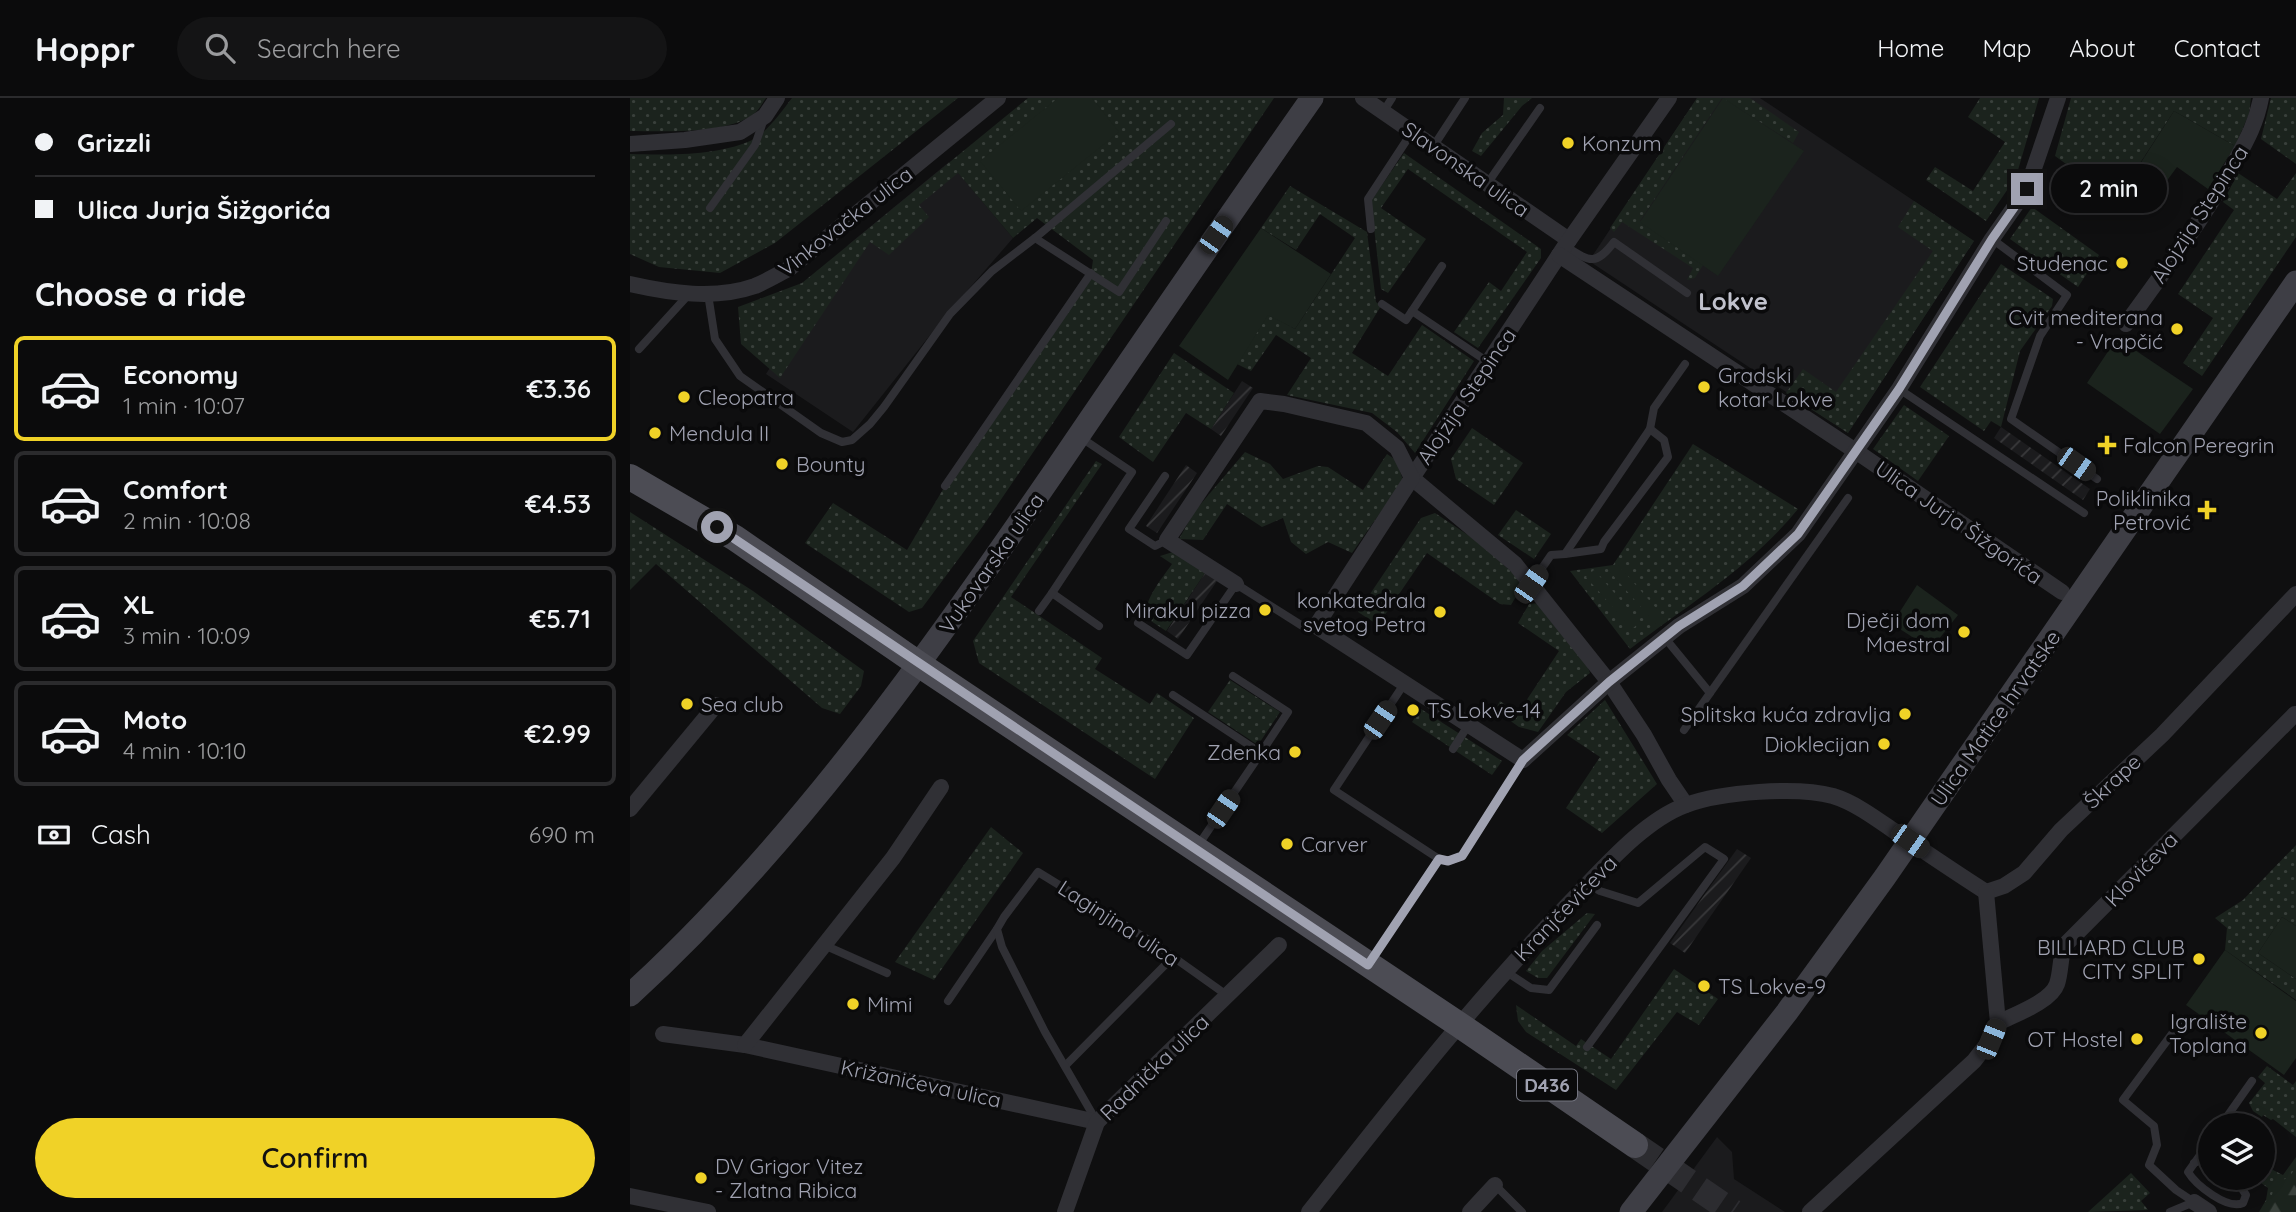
<!DOCTYPE html>
<html lang="en">
<head>
<meta charset="utf-8">
<style>
	body { margin:0; font-family:Quicksand,sans-serif; background:#141415; color:#f1f3f6; height:100vh; display:flex; flex-direction:column; font-size:26px; white-space:nowrap }
	* { box-sizing:border-box; margin:0 }
	p { font-size:23px; color:#9a9b9d }
	.icon { flex:none; width:38px; height:38px; fill:none; stroke:currentColor; stroke-width:2; stroke-linecap:round; stroke-linejoin:round }
	.map { position:relative; flex:1; overflow:hidden }
	.drawer { display:flex; flex-direction:column; background:#0b0b0c; width:630px }
	.drawer>* { flex:none }
	.guide { display:grid; align-content:center; height:154px; padding:0 35px; background:#0b0b0c }
	.tools { position:absolute; left:1568px; top:1015px; display:grid; gap:14px }
	.tools a { display:grid; place-items:center; width:77px; height:77px; border-radius:50%; background:#0b0b0c; box-shadow:0 4px 18px #0003,0 0 0 2px #2b2b2d; font-size:35px }
	.end { position:absolute; width:32px; height:32px; margin:-16px; border:9px solid #a0a2b1; background:#111; box-shadow:0 0 0 4px #111 }
	.from { border-radius:50% }
	.bubble { position:absolute; height:49px; border-radius:24px; background:#0b0b0c; box-shadow:0 4px 18px #0003,0 0 0 2px #2b2b2d; font-size:23px; font-weight:600; line-height:49px; text-align:center }
	.car { position:absolute; width:21px; height:42px; margin:-21px -10px; border-radius:9px; box-shadow:0 0 5px 2px #0007; background:linear-gradient(#222 24%,#8ab4d8 0 40%,#222 0 76%,#8ab4d8 0 86%,#222 0) }
	.guide b { display:flex; align-items:center; gap:24px; height:66px; font-size:26px }
	.guide b+b { border-top:2px solid #2b2b2d }
	.guide i { width:18px; height:18px; background:#f1f3f6 }
	ul { padding:0; list-style:none }
	li { display:flex; align-items:center; gap:21px; height:105px; margin:0 14px 10px; padding:0 21px; border:4px solid #2b2b2d; border-radius:10px }
	li div { flex:1 }
	li b { display:block; font-size:26px }
	li em { font-style:normal; font-weight:600 }
	li.current { border-color:#f0d227 }
	li>.icon { width:63px; height:63px; stroke-width:1.5 }
	h2 { padding:0 35px; font-size:32px; line-height:84px }
	.pay { display:flex; align-items:center; gap:18px; height:77px; padding:0 35px; font-size:26px }
	.pay p { margin-inline-start:auto }
	.primary-button { display:flex; gap:14px; margin-top:auto; padding:14px 35px }
	.primary-button a { flex:1; height:80px; border-radius:42px; background:#f0d227; color:#111; font-size:28px; font-weight:600; line-height:80px; text-align:center }
	header { display:flex; align-items:center; gap:42px; box-sizing:border-box; height:98px; padding:0 35px; background:#0b0b0c; border-bottom:2px solid #2b2b2d }
	header strong { font-size:33px }
	nav { display:flex; gap:38px; margin-inline-start:auto; font-size:24px }
	.search { width:490px; height:63px; background:#141415; display:flex; align-items:center; gap:18px; box-sizing:border-box; padding:0 24px; border-radius:38px; color:#9a9b9d; font-size:26px }
	main { display:flex; flex:1; min-height:0 }
	.map>svg:first-child { display:block }
	.built { fill:#1b1b1d }
	.industrial { fill:url(#industrial-furrows) }
	.grass { fill:url(#grass-dots) }
	.forest { fill:url(#forest-firs) }
	.garden { fill:#1b231d }
	.lines { fill:none; stroke-linecap:round; stroke-linejoin:round }
	.primary-tunnel { stroke:#2c2c30; stroke-width:26; stroke-dasharray:26 13; stroke-linecap:butt }
	.lane { stroke:#303035; stroke-width:8 }
	.street { stroke:#303035; stroke-width:16 }
	.secondary { stroke:#3e3e45; stroke-width:23 }
	.primary { stroke:#4c4c54; stroke-width:26 }
	.route { stroke:#a0a2b1; stroke-width:9 }
	.poi-dot { fill:#f0d227; stroke:#0a0a0b; stroke-width:2.5 }
	.labels { text-anchor:middle; dominant-baseline:central; stroke-width:7; stroke-linejoin:round; paint-order:stroke }
	.shield { fill:#0a0a0b; stroke:#73747f; stroke-width:2 }
	.shield-label { font-size:19px; font-weight:bold; fill:#a0a2b1 }
	.poi-label { font-size:21px; fill:#a0a2b1; stroke:#0a0a0b; text-anchor:start }
	.street-label { font-size:21px; fill:#a0a2b1; stroke:#0a0a0b }
	.quarter-label { font-size:24px; font-weight:bold; fill:#c1c2cd; stroke:#0a0a0b }
</style>
</head>
<body>
<header>
<strong>Hoppr</strong>
<div class="search"><svg class="icon" aria-label="search" viewBox="0 0 24 24"><circle cx="10" cy="10" r="6"/><path d="M15 15l6 6"/></svg>Search here</div>
<nav><a>Home</a><a>Map</a><a>About</a><a>Contact</a></nav>
</header>
<main>
<section class="drawer">
<div class="guide">
<b><i class="from"></i>Grizzli</b>
<b><i></i>Ulica Jurja Šižgorića</b>
</div>
<h2>Choose a ride</h2>
<ul>
<li class="current"><svg class="icon" aria-label="car" viewBox="0 0 24 24"><path d="M5 17H2v-5l4-1 3-4h7l3 4 3 1v5h-3M9 17h6M6 11h13"/><circle cx="7" cy="17" r="2"/><circle cx="17" cy="17" r="2"/></svg><div><b>Economy</b><p>1 min · 10:07</p></div><em>€3.36</em></li>
<li><svg class="icon" aria-label="car" viewBox="0 0 24 24"><path d="M5 17H2v-5l4-1 3-4h7l3 4 3 1v5h-3M9 17h6M6 11h13"/><circle cx="7" cy="17" r="2"/><circle cx="17" cy="17" r="2"/></svg><div><b>Comfort</b><p>2 min · 10:08</p></div><em>€4.53</em></li>
<li><svg class="icon" aria-label="car" viewBox="0 0 24 24"><path d="M5 17H2v-5l4-1 3-4h7l3 4 3 1v5h-3M9 17h6M6 11h13"/><circle cx="7" cy="17" r="2"/><circle cx="17" cy="17" r="2"/></svg><div><b>XL</b><p>3 min · 10:09</p></div><em>€5.71</em></li>
<li><svg class="icon" aria-label="car" viewBox="0 0 24 24"><path d="M5 17H2v-5l4-1 3-4h7l3 4 3 1v5h-3M9 17h6M6 11h13"/><circle cx="7" cy="17" r="2"/><circle cx="17" cy="17" r="2"/></svg><div><b>Moto</b><p>4 min · 10:10</p></div><em>€2.99</em></li>
</ul>
<div class="pay"><svg class="icon" aria-label="cash" viewBox="0 0 24 24"><path d="M3 7h18v10H3z"/><circle cx="12" cy="12" r="2"/></svg>Cash<p>690 m</p></div>
<div class="primary-button"><a>Confirm</a></div>
</section>
<div class="map">
<svg width="1666" height="1114" viewBox="0 0 1666 1114">
	<defs>
		<pattern id="industrial-furrows" width="10" height="10" patternUnits="userSpaceOnUse" patternTransform="scale(1.75)"><rect width="10" height="10" fill="#1b1b1d"/><path d="M-1 1l2-2M0 10L10 0M9 11l2-2" fill="none" stroke="#39393b"/></pattern>
		<pattern id="grass-dots" width="8" height="8" patternUnits="userSpaceOnUse" patternTransform="scale(1.75)"><rect width="8" height="8" fill="#1b231d"/><path d="M2 2h.1M6 6h.1" fill="none" stroke="#39403b" stroke-width="1.8" stroke-linecap="round"/></pattern>
		<pattern id="forest-firs" width="22" height="20" patternUnits="userSpaceOnUse" patternTransform="scale(1.75)"><rect width="22" height="20" fill="#1b231d"/><path d="M5 1l3.5 6h-7zM16 11l3.5 6h-7z" fill="#39403b"/></pattern>
	</defs>
	<rect width="100%" height="100%" fill="#0f0f10"/>
	<g class="built">
		<path d="M1067,0H1130L1344,143L1218,335L959,163Z"/>
		<path d="M319,64L383,140L312,222L223,334L136,276L218,147Z"/>
		<path d="M1087,1039L1102,1054L1104,1081L1155,1114H1032Z"/>
	</g>
	<g class="industrial">
		<path d="M612,283L623,290L591,338L581,331Z"/>
		<path d="M1371,329L1460,391L1453,402L1364,340Z"/>
		<path d="M556,367L567,375L527,435L516,428Z"/>
		<path d="M575,475L587,483L548,541L537,533Z"/>
		<path d="M1107,751L1121,760L1055,855L1040,845Z"/>
	</g>
	<g class="grass">
		<path d="M0,0H136C133,4 130,10 126,14C102,37 32,33 0,33Z"/>
		<path d="M162,0H328L145,145L90,175L29,169L0,156V56C36,57 86,58 120,43C135,37 152,13 162,0Z"/>
		<path d="M398,0H644L353,428L292,510L279,514L175,445L203,405L277,452L315,388L461,176L463,162L407,120L383,140L328,75L289,107L299,119L259,157L240,144L150,280L111,246L108,209L172,185Z"/>
		<path d="M874,0H902L892,8L851,58L842,53L852,35L873,17Z"/>
		<path d="M1067,0H1120L1169,34L1163,45L1092,0L1010,123L1073,167L1065,180L1057,182L1063,170L992,124L984,134L980,130Z"/>
		<path d="M1350,0H1409L1386,79L1356,123L1296,82L1305,69L1343,93L1375,44L1338,19Z"/>
		<path d="M1441,0H1621L1619,16L1605,48L1544,13L1499,82L1490,105L1425,58Z"/>
		<path d="M1641,0H1666V66L1631,41Z"/>
		<path d="M774,55L911,151V160L848,250L824,234L859,184L871,193L897,154L778,71L751,110L796,141L758,195L751,191L741,103Z"/>
		<path d="M1608,75L1647,101L1666,75V139L1572,278L1553,265L1583,220L1548,196L1604,112L1593,104Z"/>
		<path d="M660,88L737,134L746,204L751,208L722,255L758,278L792,227L844,263L785,355L767,334L742,315L657,297L681,260L646,237L621,273L607,266L638,216L665,231L725,140L690,116L666,152L631,130Z"/>
		<path d="M1284,103L1344,143L1218,335L1156,295L1173,271L1206,294L1303,153L1268,129Z"/>
		<path d="M1402,109L1469,157L1448,189L1380,141Z"/>
		<path d="M1371,166L1423,201L1422,208L1390,253L1371,329L1361,323L1354,333L1290,289Z"/>
		<path d="M544,255L604,295L581,331L556,315L523,364L489,339Z"/>
		<path d="M1274,307L1319,338L1288,383L1243,351Z"/>
		<path d="M842,330L893,365L864,407L826,381L821,361Z"/>
		<path d="M1063,346L1168,411C1122,468 1058,507 1000,551L940,473L983,467Z"/>
		<path d="M615,354L640,366L653,381L688,368L698,369L733,392L757,356L766,362L773,382L722,455L698,444L676,456L661,444L653,420L632,429L597,406L573,442L549,441L564,414Z"/>
		<path d="M466,363L472,366L381,499L472,560L465,571L520,606L527,595L564,620L525,681L349,565L343,543Z"/>
		<path d="M886,412L921,436L904,461L868,437Z"/>
		<path d="M0,414L123,493L234,573L231,588L210,616L192,610L26,466L0,492Z"/>
		<path d="M805,415L847,443L894,485L881,507L870,506L797,455L748,527L728,514L791,420Z"/>
		<path d="M546,453L575,475L536,533L515,519C516,499 530,483 542,466L530,458Z"/>
		<path d="M909,505L954,559L960,575L936,594L908,634L889,629L865,612L870,603L888,615L929,553L888,525L899,506Z"/>
		<path d="M600,582L650,614L628,647L578,614Z"/>
		<path d="M975,602L1027,686L972,735L936,710L970,659L937,637Z"/>
		<path d="M791,611L872,663L862,677L782,624Z"/>
		<path d="M361,729L393,755L304,882L265,864Z"/>
		<path d="M1666,747V828L1652,819L1628,855L1666,881V902L1595,852L1597,830L1585,820L1613,802Z"/>
		<path d="M957,815L965,816L917,880H908L896,873L912,853Z"/>
		<path d="M1044,871L1088,901L1069,927L1047,914L986,992L896,934L888,923L886,907L946,948L951,941L981,961Z"/>
		<path d="M1637,968L1663,987L1666,983V1039L1643,1021L1641,1022L1633,1017L1632,1019L1623,1013L1619,1005L1635,985L1628,979Z"/>
		<path d="M1666,1059V1114H1629L1636,1102L1638,1090L1624,1080H1633V1070L1635,1072L1637,1069L1653,1077Z"/>
		<path d="M1501,1075L1520,1095L1511,1103L1518,1112L1458,1114Z"/>
	</g>
	<path class="forest" d="M1666,1068V1114H1633L1640,1103L1645,1087L1661,1077Z"/>
	<g class="garden">
		<path d="M428,0H462L489,34L391,113L350,63Z"/>
		<path d="M1093,0L1174,53L1088,178L1010,124Z"/>
		<path d="M1544,13L1605,48L1578,91L1547,69L1536,84L1510,66Z"/>
		<path d="M631,130L701,176L665,231L638,217L598,282L549,248Z"/>
		<path d="M1487,240L1563,291L1530,336L1457,285Z"/>
		<path d="M988,467L1034,519L1026,526L980,474Z"/>
		<path d="M964,472L1010,524L1002,531L956,479Z"/>
		<path d="M1287,487L1328,517L1301,551L1262,526Z"/>
		<path d="M1652,819L1666,828V881L1628,855Z"/>
		<path d="M1595,852L1666,903V960L1654,977L1556,907Z"/>
	</g>
	<g class="lines">
		<path class="primary-tunnel" d="M1005,1047L1103,1114"/>
		<g class="lane">
			<path d="M753,14L762,0"/>
			<path d="M803,49L835,0"/>
			<path d="M857,86L910,10"/>
			<path d="M80,110L125,47L134,21"/>
			<path d="M741,131L738,101L782,34"/>
			<path d="M405,140L489,194L536,123"/>
			<path d="M1362,141L1437,197L1410,238L1381,321L1467,381"/>
			<path d="M935,148C959,163 965,169 984,144L1057,195"/>
			<path d="M812,168L782,213L858,264"/>
			<path d="M78,196L85,241L110,278L191,335L212,344L222,342L240,326L254,309L320,216L362,173L405,140L541,26"/>
			<path d="M752,206L776,222L782,213"/>
			<path d="M9,251L60,195"/>
			<path d="M1269,291L1454,415"/>
			<path d="M450,339L502,374L422,495L469,528"/>
			<path d="M535,378L499,431L525,448L537,442"/>
			<path d="M315,388L461,175"/>
			<path d="M935,456L971,451L974,444L1038,359L1034,342L1020,331"/>
			<path d="M901,486L921,457L935,456L1020,331L1024,310L1055,266"/>
			<path d="M409,513L422,495"/>
			<path d="M508,525L557,557L606,486L674,529L686,528"/>
			<path d="M1035,540L1080,595L1054,632"/>
			<path d="M603,578L658,614L631,655"/>
			<path d="M774,586L704,692L809,761L819,763L832,758L893,662"/>
			<path d="M1080,595L1218,400"/>
			<path d="M543,597L631,655L567,749"/>
			<path d="M823,651L839,626"/>
			<path d="M194,847L257,875"/>
			<path d="M740,864L809,761"/>
			<path d="M875,873L901,890L919,892L967,827"/>
			<path d="M318,903L367,831"/>
			<path d="M1553,921L1493,1002L1524,1028L1527,1047L1519,1067L1546,1092L1564,1104"/>
			<path d="M957,949L1094,761L1075,749L1008,805L970,793L958,786"/>
			<path d="M435,968L543,859"/>
			<path d="M467,1024L415,934L372,849L367,831L374,819L408,774L525,846L598,898"/>
			<path d="M1591,1027L1622,983"/>
			<path d="M1580,1043L1558,1074C1566,1087 1597,1112 1613,1105L1616,1097L1609,1086L1600,1080"/>
			<path d="M1564,1065L1572,1062L1580,1067"/>
			<path d="M865,1087L892,1114"/>
			<path d="M1540,1114L1564,1104"/>
		</g>
		<g class="street">
			<path d="M733,0L939,142"/>
			<path d="M1039,0L935,148L782,380L885,466L979,584L1014,637L1039,682L1056,707"/>
			<path d="M0,46L55,42L110,34L135,18L147,0"/>
			<path d="M929,157L1227,354L1432,494"/>
			<path d="M0,186C40,195 85,202 125,188C137,183 149,176 160,170L368,0"/>
			<path d="M1496,226C1533,175 1571,124 1602,69C1615,45 1626,27 1631,0"/>
			<path d="M606,486L537,442L630,303L654,306L736,325L767,350L782,380L686,528L893,662L979,584L1049,528L1113,488L1168,436L1269,291L1362,141L1397,91L1428,0"/>
			<path d="M0,711L86,607"/>
			<path d="M1368,925C1383,917 1421,904 1427,886C1431,874 1430,861 1434,848L1665,616"/>
			<path d="M33,936L115,947L467,1024"/>
			<path d="M115,947L263,760L311,689"/>
			<path d="M0,1098L78,1114"/>
			<path d="M1564,1104L1579,1114"/>
			<path d="M435,1114L467,1024L649,847"/>
			<path d="M679,1114C765,1005 849,897 946,798C976,767 1015,722 1056,707C1091,694 1167,688 1203,698C1226,705 1248,722 1267,735C1297,755 1326,775 1356,794L1374,788L1394,775L1431,732L1532,637L1666,496"/>
			<path d="M840,1114L865,1087"/>
			<path d="M1180,1114L1344,963L1361,941L1368,925L1356,794"/>
		</g>
		<g class="secondary">
			<path d="M0,897C167,744 296,560 424,374C509,249 595,124 682,0"/>
			<path d="M1001,1114L1157,914L1255,779L1666,184"/>
		</g>
		<path class="primary" d="M0,379L105,440L290,567L828,926L1005,1047"/>
	</g>
	<g class="lines">
		<path class="route" d="M87,429L738,867L809,761L818,763L832,758L893,662L979,584L1049,528L1113,488L1168,436L1269,291L1362,141L1397,91"/>
	</g>
	<g class="poi-dot">
		<circle cx="938" cy="45" r="7"/>
		<circle cx="1492" cy="165" r="7"/>
		<circle cx="1547" cy="231" r="7"/>
		<circle cx="1074" cy="289" r="7"/>
		<circle cx="54" cy="299" r="7"/>
		<circle cx="25" cy="335" r="7"/>
		<path d="M1473.5 336.5h7v7h7v7h-7v7h-7v-7h-7v-7h7z"/>
		<circle cx="152" cy="366" r="7"/>
		<path d="M1573.5 401.5h7v7h7v7h-7v7h-7v-7h-7v-7h7z"/>
		<circle cx="635" cy="512" r="7"/>
		<circle cx="810" cy="514" r="7"/>
		<circle cx="1334" cy="534" r="7"/>
		<circle cx="57" cy="606" r="7"/>
		<circle cx="783" cy="612" r="7"/>
		<circle cx="1275" cy="616" r="7"/>
		<circle cx="1254" cy="646" r="7"/>
		<circle cx="665" cy="654" r="7"/>
		<circle cx="657" cy="746" r="7"/>
		<circle cx="1569" cy="861" r="7"/>
		<circle cx="1074" cy="888" r="7"/>
		<circle cx="223" cy="906" r="7"/>
		<circle cx="1631" cy="935" r="7"/>
		<circle cx="1507" cy="941" r="7"/>
		<circle cx="71" cy="1080" r="7"/>
	</g>
	<g class="labels">
		<rect class="shield" x="887" y="971.5" width="60" height="31" rx="5"/>
		<g class="shield-label">
			<text x="917" y="987">D436</text>
		</g>
		<g class="poi-label">
			<text x="952" y="45">Konzum</text>
			<text x="1478" y="165" text-anchor="end">Studenac</text>
			<text x="1533" y="219" text-anchor="end">Cvit mediterana<tspan x="1533" dy="24">- Vrapčić</tspan></text>
			<text x="1088" y="277">Gradski<tspan x="1088" dy="24">kotar Lokve</tspan></text>
			<text x="68" y="299">Cleopatra</text>
			<text x="39" y="335">Mendula II</text>
			<text x="1493" y="347">Falcon Peregrin</text>
			<text x="166" y="366">Bounty</text>
			<text x="1561" y="400" text-anchor="end">Poliklinika<tspan x="1561" dy="24">Petrović</tspan></text>
			<text x="796" y="502" text-anchor="end">konkatedrala<tspan x="796" dy="24">svetog Petra</tspan></text>
			<text x="621" y="512" text-anchor="end">Mirakul pizza</text>
			<text x="1320" y="522" text-anchor="end">Dječji dom<tspan x="1320" dy="24">Maestral</tspan></text>
			<text x="71" y="606">Sea club</text>
			<text x="797" y="612">TS Lokve-14</text>
			<text x="1261" y="616" text-anchor="end">Splitska kuća zdravlja</text>
			<text x="1240" y="646" text-anchor="end">Dioklecijan</text>
			<text x="651" y="654" text-anchor="end">Zdenka</text>
			<text x="671" y="746">Carver</text>
			<text x="1555" y="849" text-anchor="end">BILLIARD CLUB<tspan x="1555" dy="24">CITY SPLIT</tspan></text>
			<text x="1088" y="888">TS Lokve-9</text>
			<text x="237" y="906">Mimi</text>
			<text x="1617" y="923" text-anchor="end">Igralište<tspan x="1617" dy="24">Toplana</tspan></text>
			<text x="1493" y="941" text-anchor="end">OT Hostel</text>
			<text x="85" y="1068">DV Grigor Vitez<tspan x="85" dy="24">- Zlatna Ribica</tspan></text>
		</g>
		<g class="street-label">
			<text transform="translate(836 71) rotate(35)">Slavonska ulica</text>
			<text transform="translate(1569 116) rotate(-57)">Alojzija Stepinca</text>
			<text transform="translate(215 123) rotate(-38)">Vinkovačka ulica</text>
			<text transform="translate(836 298) rotate(-56)">Alojzija Stepinca</text>
			<text transform="translate(1329 424) rotate(35)">Ulica Jurja Šižgorića</text>
			<text transform="translate(361 465) rotate(-55)">Vukovarska ulica</text>
			<text transform="translate(1365 620) rotate(-55)">Ulica Matice hrvatske</text>
			<text transform="translate(1482 683) rotate(-43)">Škrape</text>
			<text transform="translate(1511 771) rotate(-46)">Klovićeva</text>
			<text transform="translate(935 810) rotate(-46)">Kranjčevićeva</text>
			<text transform="translate(489 825) rotate(33)">Laginjina ulica</text>
			<text transform="translate(524 969) rotate(-44)">Radnička ulica</text>
			<text transform="translate(291 985) rotate(12)">Križanićeva ulica</text>
		</g>
		<g class="quarter-label">
			<text x="1103" y="203">Lokve</text>
		</g>
	</g>
</svg>
<div class="tools">
<a><svg class="icon" aria-label="layers" viewBox="0 0 24 24"><path d="M12 4l9 5-9 5-9-5zM3 14l9 5 9-5"/></svg></a>
</div>
<i class="end from" style="left:87px;top:429px"></i>
<i class="end" style="left:1397px;top:91px"></i>
<div class="bubble" style="left:1421px;top:66px;width:116px">2 min</div>
<i class="car" style="left:586px;top:137px;rotate:35deg"></i>
<i class="car" style="left:1446px;top:366px;rotate:125deg"></i>
<i class="car" style="left:901px;top:486px;rotate:35deg"></i>
<i class="car" style="left:750px;top:622px;rotate:34deg"></i>
<i class="car" style="left:593px;top:711px;rotate:34deg"></i>
<i class="car" style="left:1280px;top:743px;rotate:125deg"></i>
<i class="car" style="left:1361px;top:941px;rotate:22deg"></i>
</div>
</main>
</body>
</html>
